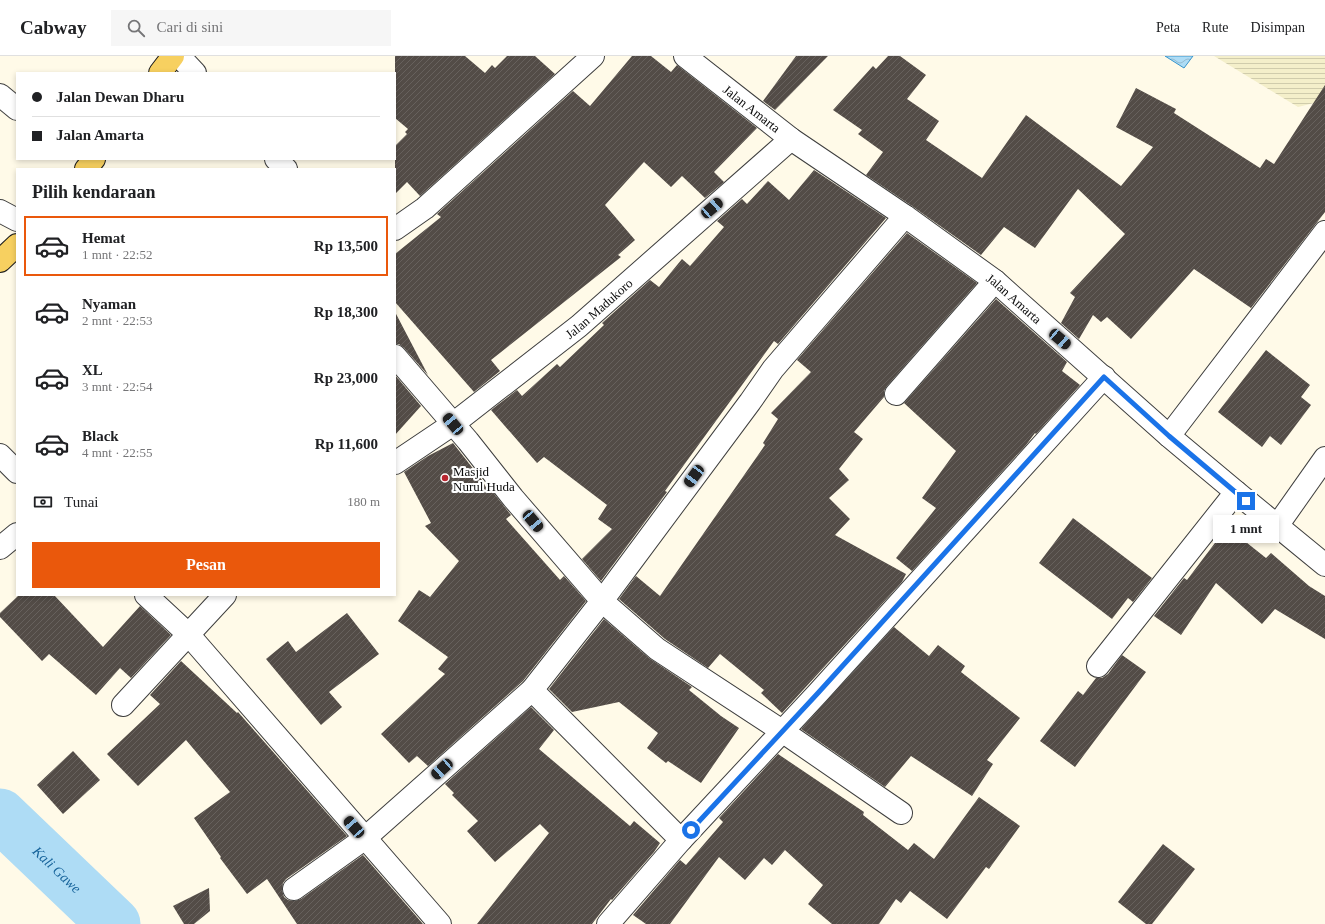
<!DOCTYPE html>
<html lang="id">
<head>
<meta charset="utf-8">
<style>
	body { margin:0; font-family:"Times New Roman",serif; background:#f6f6f6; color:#202124; height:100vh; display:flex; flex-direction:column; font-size:15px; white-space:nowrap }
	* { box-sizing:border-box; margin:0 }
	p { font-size:13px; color:#757577 }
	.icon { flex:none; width:22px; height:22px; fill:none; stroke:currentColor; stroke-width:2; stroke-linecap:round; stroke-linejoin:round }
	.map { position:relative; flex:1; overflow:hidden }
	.sheet { position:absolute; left:16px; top:112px; width:380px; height:428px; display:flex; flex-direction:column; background:#fff; border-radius:0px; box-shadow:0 2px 6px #0003 }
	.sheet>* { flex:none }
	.top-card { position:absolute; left:16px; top:16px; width:380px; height:88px; border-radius:0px; box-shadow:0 2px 6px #0003; display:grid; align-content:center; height:88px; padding:0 16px; background:#fff }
	.end { position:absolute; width:18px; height:18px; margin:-9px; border:5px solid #1a73e8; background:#fff; box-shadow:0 0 0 2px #fff }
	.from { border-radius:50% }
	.bubble { position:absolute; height:28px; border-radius:0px; background:#fff; box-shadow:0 2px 6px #0003; font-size:13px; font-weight:600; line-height:28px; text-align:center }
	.car { position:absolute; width:12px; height:24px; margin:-12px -6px; border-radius:5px; box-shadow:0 0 3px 1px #0007; background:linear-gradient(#222 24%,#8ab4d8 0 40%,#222 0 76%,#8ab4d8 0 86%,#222 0) }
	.top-card b { display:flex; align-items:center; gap:14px; height:38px; font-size:15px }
	.top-card b+b { border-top:1px solid #e0e0e0 }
	.top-card i { width:10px; height:10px; background:#202124 }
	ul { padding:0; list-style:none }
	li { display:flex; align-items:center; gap:12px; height:60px; margin:0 8px 6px; padding:0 8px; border:2px solid transparent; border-radius:0px }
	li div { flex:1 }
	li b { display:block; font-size:15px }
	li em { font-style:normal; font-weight:600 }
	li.selected { border-color:#ea580c }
	li>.icon { width:36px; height:36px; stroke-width:1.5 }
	h2 { padding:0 16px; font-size:18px; line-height:48px }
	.pay { display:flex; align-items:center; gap:10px; height:44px; padding:0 16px; font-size:15px }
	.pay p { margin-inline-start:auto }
	.cta { display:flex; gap:8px; margin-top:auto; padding:8px 16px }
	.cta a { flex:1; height:46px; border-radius:0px; background:#ea580c; color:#fff; font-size:16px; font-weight:600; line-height:46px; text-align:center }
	header { display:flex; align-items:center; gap:24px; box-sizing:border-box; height:56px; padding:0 20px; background:#fff; border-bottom:1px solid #e0e0e0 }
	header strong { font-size:19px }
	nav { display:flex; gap:22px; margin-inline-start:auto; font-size:14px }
	.search { width:280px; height:36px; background:#f6f6f6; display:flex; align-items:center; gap:10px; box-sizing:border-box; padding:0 14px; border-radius:0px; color:#757577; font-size:15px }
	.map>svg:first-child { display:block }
	.farmland { fill:url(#farmland-rules) }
	.water { fill:url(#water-waves); stroke:#3693cb }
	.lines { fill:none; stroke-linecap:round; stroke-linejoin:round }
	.river { stroke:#aedcf5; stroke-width:53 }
	.building { fill:url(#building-hatch) }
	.minor-casing { stroke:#3e3e3e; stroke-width:24 }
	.major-casing { stroke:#1c1c1c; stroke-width:24 }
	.minor { stroke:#fff; stroke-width:22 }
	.major { stroke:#f7d060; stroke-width:22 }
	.route { stroke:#1a73e8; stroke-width:5 }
	.poi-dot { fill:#b8252f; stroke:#fff; stroke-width:1.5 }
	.labels { text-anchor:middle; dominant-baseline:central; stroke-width:4; stroke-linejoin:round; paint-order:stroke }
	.street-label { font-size:13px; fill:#0b0b0b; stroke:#fff }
	.poi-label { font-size:13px; fill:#0b0b0b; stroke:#fff; text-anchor:start }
	.water-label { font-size:14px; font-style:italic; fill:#16639a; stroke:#fff }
</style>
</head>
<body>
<header>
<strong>Cabway</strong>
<div class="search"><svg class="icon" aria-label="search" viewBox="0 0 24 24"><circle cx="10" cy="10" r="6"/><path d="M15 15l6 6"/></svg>Cari di sini</div>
<nav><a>Peta</a><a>Rute</a><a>Disimpan</a></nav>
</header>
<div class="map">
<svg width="1325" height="868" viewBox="0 0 1325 868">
	<defs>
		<pattern id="farmland-rules" width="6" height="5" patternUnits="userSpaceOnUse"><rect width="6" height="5" fill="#f4efca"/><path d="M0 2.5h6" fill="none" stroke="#d0ccac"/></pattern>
		<pattern id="water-waves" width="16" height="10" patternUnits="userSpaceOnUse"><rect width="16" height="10" fill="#aedcf5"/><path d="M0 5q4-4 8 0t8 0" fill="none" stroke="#94bbd1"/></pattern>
		<pattern id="building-hatch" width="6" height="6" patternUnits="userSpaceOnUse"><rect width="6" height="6" fill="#534c47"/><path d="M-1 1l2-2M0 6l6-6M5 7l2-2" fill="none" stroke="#67615d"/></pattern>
	</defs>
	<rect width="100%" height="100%" fill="#fffae8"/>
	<path class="farmland" d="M1214,0H1325V51L1314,47L1298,51Z"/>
	<path class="water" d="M1165,0H1193L1184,12Z"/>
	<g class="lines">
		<path class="river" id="s1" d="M0,759L114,868"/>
	</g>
	<g class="building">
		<path d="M395,0H465L485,17L492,9L495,12L507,0H535L555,18L420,140L407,126L395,138V90L407,78L405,76L408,73L395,62Z"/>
		<path d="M632,0H651L671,16L677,9L757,72L714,116L724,126L705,142L682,120L671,131L644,106L605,149L635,184L618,199L621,201L491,304L500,315L474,336L395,246V198L441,161L437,158L573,35L590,50Z"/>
		<path d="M796,0H828L775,54L763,45Z"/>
		<path d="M888,0H900L926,19L907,43L939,65L926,84L982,122L1026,59L1121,130L1153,91L1116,71L1136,32L1176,53L1174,57L1260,112L1266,103L1274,108L1325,29V156L1251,252L1194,213L1131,283L1107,261L1101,266L1093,259L1079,283L1061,267L1075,241L1070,237L1125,178L1078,133L1035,192L1004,171L981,199L912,150L866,119L883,96L858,78L862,74L833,54L873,10L876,13Z"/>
		<path d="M814,114L886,162L778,288L774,285L665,435L667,436L601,525L582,503L612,473L598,463L607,449L544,401L537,407L491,354L517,334L522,340L557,308L560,311L604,269L602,267L650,224L659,231L682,203L690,210L724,171L717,165L742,143L747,148L768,125L789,144Z"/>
		<path d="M907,177L977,227L887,330L884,335V341L854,376L863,383L839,413L849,424L829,442L850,463L835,479L906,518L902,526L782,657L761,637L764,634L720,598L708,612L665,583L619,543L636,520L660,540L765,389L763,387L778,363L771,357L811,316L797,304Z"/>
		<path d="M996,243L1067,306L1062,315L1080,329L1036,378L1035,377L1026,389L912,515L896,502L936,452L922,442L956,395L904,347Z"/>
		<path d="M395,256L428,319L404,292L399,288H395Z"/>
		<path d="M1266,294L1310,329L1301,341L1311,349L1281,389L1270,380L1262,391L1218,356Z"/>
		<path d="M395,319L421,350L395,379Z"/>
		<path d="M453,387L482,424L489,437L492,435L511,459L506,463L560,524L564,520L586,545L523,625L428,710L417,700L409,707L381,678L445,618L438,613L448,601L398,565L419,534L430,541L459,505L425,470L431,467L404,416L428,400Z"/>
		<path d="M1073,462L1152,522L1133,546L1128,542L1112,563L1039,507Z"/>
		<path d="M1227,471L1266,502L1271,497L1309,530L1325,540V583L1275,553L1262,568L1216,527L1181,579L1154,560L1184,522L1187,524Z"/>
		<path d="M19,539H54L103,591L140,550L171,579L131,622L120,612L96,639L49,598L42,605L0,561V557Z"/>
		<path d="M347,557L379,598L329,636L342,651L321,669L266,603L288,585L296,596Z"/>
		<path d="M604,563L649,602L692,631L689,634L721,660L739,672L701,727L668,705L666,707L647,692L658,677L619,646L572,656L549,633Z"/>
		<path d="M894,571L929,600L938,589L965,610L961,616L1020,662L987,704L993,708L972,740L911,700L885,731L801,673Z"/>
		<path d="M1122,599L1146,616L1075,711L1040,685L1078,635L1083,639L1096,622H1102L1108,618Z"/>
		<path d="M181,605L237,657L238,656L347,780L286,823L283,827L282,834L284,841L288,844L295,845L301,843L363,799L423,868H297L267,823L247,838L220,802L221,801L194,762L230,736L186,684L138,730L107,698L160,648L150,639Z"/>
		<path d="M531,651L554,674L539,693L630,770L634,765L660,787L654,796L612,844L611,843L592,868H477L549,777L540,768L495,806L467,775L478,765L452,739L454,737L445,728Z"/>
		<path d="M73,695L100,724L63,758L37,729Z"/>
		<path d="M778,698L864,756L863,759L908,794L914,787L934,803L979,741L1020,770L989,813L986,811L947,863L910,835L901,847L896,843L879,868H832L808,848L823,829L785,794L772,809L764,802L745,824L719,801L670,868H646L633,859L680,804L686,809L723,766L719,762Z"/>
		<path d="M1163,788L1195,813L1152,868H1146L1118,846Z"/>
		<path d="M209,832L210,855L194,868H184L173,850Z"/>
	</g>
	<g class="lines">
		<defs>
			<g id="minor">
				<path d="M179,0L195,17"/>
				<path id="s2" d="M685,0L791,83L905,160L995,225L1169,380L1236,436L1325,509"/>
				<path d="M0,39L17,53"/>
				<path d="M276,103L286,113"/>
				<path d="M0,155L17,164"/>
				<path d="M395,173L425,152L593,0"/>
				<path d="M395,300L468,385L513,442L602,545L657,593L782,675L901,757"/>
				<path d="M896,338L995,225"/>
				<path d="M1169,380L1325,176"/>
				<path d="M0,399L17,416"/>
				<path id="s3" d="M395,407L453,368L579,270L791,83"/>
				<path d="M1277,470L1325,402"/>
				<path d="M0,492L17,478"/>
				<path d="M146,539L188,578L440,868"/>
				<path d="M1098,610L1236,436"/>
				<path d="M532,634L681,784"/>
				<path d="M123,649L225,539"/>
				<path d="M294,833L364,783L532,634L602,545L750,346L773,313L905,160"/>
				<path d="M608,868L681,784L818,637L1104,321"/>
			</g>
			<g id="major">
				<path d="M160,17L173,0"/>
				<path d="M86,113L94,103"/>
				<path d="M0,205L17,189"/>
			</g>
		</defs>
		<use href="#minor" class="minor-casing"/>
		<use href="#major" class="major-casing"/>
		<use href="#minor" class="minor"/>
		<use href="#major" class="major"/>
	</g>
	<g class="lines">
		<path class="route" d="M691,774L818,637L1104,321L1169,380L1246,445"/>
	</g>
	<circle class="poi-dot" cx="445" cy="422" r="4"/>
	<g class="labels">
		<g class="street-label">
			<text stroke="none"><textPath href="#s2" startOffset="85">Jalan Amarta</textPath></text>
			<text stroke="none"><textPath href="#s2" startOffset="409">Jalan Amarta</textPath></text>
			<text stroke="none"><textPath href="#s3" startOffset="256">Jalan Madukoro</textPath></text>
		</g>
		<g class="poi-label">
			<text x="453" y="415">Masjid<tspan x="453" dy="15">Nurul Huda</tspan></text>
		</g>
		<g class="water-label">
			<text stroke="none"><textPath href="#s1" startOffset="79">Kali Gawe</textPath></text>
		</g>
	</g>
</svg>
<i class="end from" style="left:691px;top:774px"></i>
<i class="end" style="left:1246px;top:445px"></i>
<div class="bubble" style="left:1213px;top:459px;width:66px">1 mnt</div>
<i class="car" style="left:712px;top:152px;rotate:49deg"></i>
<i class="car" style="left:1060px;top:283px;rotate:131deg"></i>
<i class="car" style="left:453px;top:368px;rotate:320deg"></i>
<i class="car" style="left:694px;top:420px;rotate:217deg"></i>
<i class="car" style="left:533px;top:465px;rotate:140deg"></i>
<i class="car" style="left:442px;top:713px;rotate:228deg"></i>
<i class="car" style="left:354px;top:771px;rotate:319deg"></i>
<div class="top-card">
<b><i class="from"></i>Jalan Dewan Dharu</b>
<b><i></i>Jalan Amarta</b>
</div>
<section class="sheet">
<h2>Pilih kendaraan</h2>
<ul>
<li class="selected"><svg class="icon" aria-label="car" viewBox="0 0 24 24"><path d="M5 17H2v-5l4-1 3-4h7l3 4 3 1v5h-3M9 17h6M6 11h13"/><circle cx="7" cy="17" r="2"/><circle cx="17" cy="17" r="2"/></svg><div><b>Hemat</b><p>1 mnt · 22:52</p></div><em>Rp 13,500</em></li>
<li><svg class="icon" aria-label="car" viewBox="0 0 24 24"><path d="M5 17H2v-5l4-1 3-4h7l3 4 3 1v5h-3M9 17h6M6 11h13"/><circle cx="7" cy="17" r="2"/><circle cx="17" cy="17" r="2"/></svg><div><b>Nyaman</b><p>2 mnt · 22:53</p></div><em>Rp 18,300</em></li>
<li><svg class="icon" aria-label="car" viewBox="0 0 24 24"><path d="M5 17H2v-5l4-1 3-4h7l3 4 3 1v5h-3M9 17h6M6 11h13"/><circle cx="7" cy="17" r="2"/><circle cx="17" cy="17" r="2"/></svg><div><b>XL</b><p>3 mnt · 22:54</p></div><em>Rp 23,000</em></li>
<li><svg class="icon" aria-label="car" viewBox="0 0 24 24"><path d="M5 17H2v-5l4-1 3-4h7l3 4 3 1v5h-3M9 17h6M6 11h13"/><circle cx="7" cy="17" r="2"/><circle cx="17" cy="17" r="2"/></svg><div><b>Black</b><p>4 mnt · 22:55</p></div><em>Rp 11,600</em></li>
</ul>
<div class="pay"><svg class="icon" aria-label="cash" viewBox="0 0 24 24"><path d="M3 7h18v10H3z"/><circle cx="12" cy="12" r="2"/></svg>Tunai<p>180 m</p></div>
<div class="cta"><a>Pesan</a></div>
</section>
</div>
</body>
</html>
